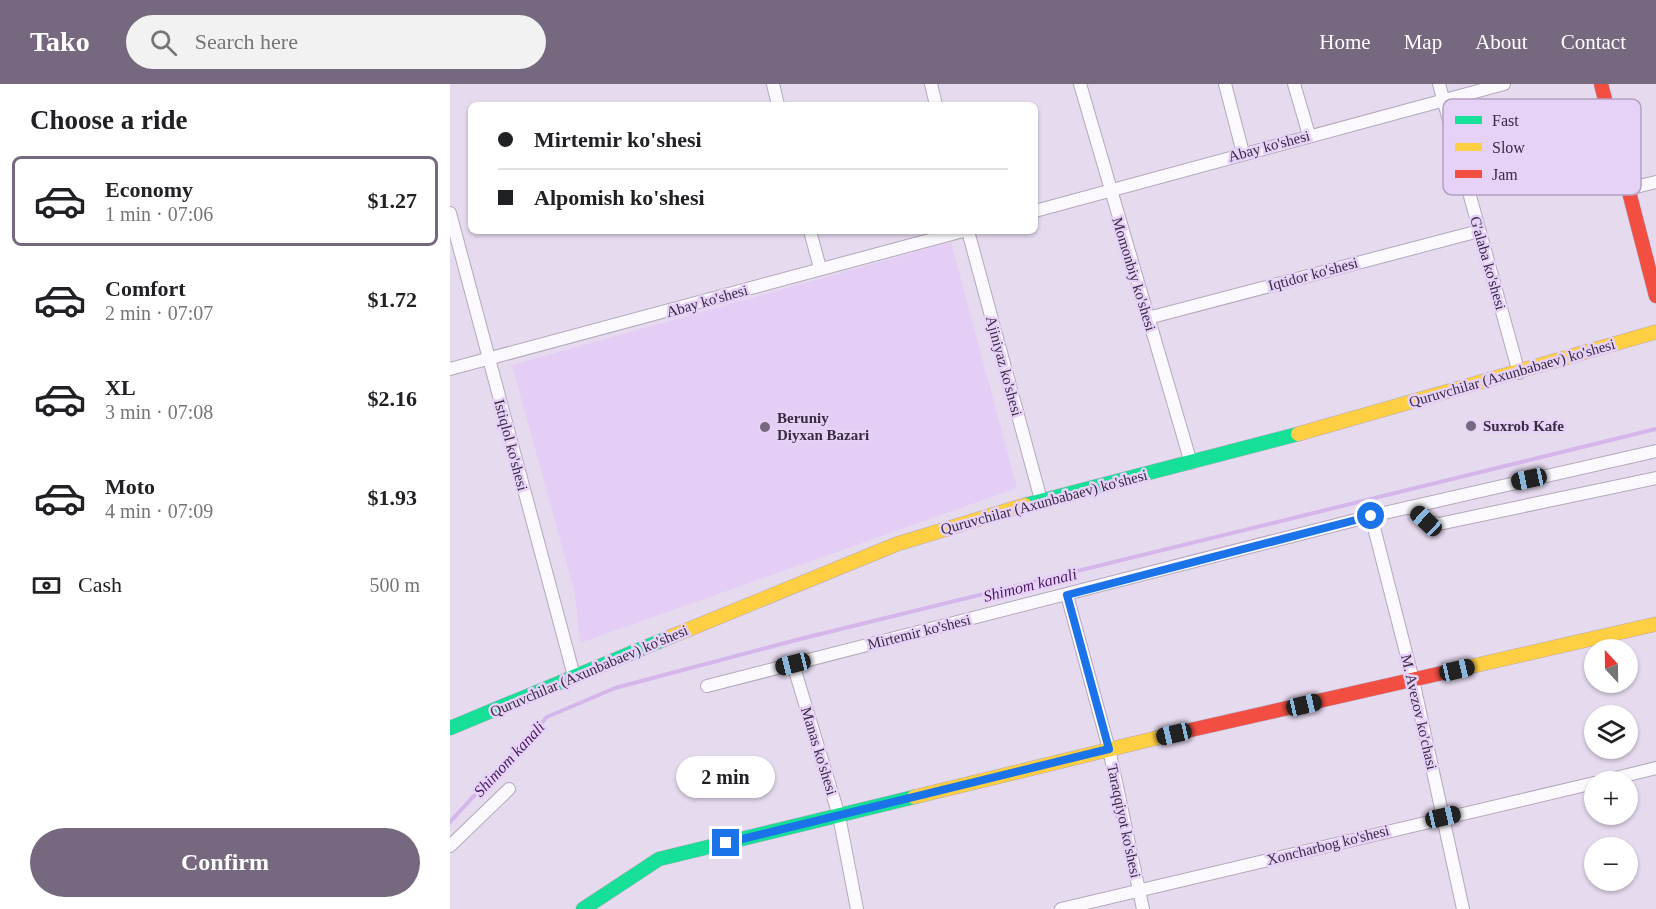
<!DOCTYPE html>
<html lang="en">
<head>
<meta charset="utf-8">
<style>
	body { margin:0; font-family:"Times New Roman",serif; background:#f2f2f2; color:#202124; height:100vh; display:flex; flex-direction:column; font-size:22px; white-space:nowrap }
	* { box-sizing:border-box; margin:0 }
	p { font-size:20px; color:#757577 }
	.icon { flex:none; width:33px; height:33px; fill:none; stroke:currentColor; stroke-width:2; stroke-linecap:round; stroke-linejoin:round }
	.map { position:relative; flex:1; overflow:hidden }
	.details { display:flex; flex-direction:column; background:#fff; width:450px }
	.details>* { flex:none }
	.top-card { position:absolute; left:18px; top:18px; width:570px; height:132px; border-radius:9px; box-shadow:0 2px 4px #0004; display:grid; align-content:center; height:132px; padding:0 30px; background:#fff }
	.needle { width:39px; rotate:338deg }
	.buttons { position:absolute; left:1134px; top:555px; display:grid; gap:12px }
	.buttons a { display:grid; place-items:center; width:54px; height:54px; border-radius:50%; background:#fff; box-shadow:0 2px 4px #0004; font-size:30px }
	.end { position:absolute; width:27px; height:27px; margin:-14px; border:8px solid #1a73e8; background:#fff; box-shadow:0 0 0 3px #fff }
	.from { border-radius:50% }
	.bubble { position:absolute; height:42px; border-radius:21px; background:#fff; box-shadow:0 2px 4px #0004; font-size:20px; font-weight:800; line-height:42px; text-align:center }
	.car { position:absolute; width:18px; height:36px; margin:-18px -9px; border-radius:8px; box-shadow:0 0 4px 2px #0007; background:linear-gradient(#222 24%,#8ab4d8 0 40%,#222 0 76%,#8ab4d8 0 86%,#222 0) }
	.top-card b { display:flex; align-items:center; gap:21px; height:57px; font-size:22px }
	.top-card b+b { border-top:2px solid #e0e0e0 }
	.top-card i { width:15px; height:15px; background:#202124 }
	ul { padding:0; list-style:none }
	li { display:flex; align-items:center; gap:18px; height:90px; margin:0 12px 9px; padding:0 18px; border:3px solid transparent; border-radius:9px }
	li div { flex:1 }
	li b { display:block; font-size:22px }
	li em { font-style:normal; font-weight:800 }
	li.on { border-color:#76687f }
	li>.icon { width:54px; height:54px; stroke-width:1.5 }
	h2 { padding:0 30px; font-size:27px; line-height:72px }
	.pay { display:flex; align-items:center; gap:15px; height:66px; padding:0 30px; font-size:22px }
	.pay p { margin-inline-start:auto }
	.primary-button { display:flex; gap:12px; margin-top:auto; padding:12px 30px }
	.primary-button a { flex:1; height:69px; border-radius:36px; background:#76687f; color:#fff; font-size:24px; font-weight:800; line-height:69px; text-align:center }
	header { display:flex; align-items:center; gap:36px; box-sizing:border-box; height:84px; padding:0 30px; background:#76687f; color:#fff }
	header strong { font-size:28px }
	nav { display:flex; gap:33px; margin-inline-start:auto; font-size:21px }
	.search { width:420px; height:54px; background:#f2f2f2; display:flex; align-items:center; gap:15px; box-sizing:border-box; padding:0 21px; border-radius:33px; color:#757577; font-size:22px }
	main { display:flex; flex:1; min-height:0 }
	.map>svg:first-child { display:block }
	.built { fill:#e5cef6 }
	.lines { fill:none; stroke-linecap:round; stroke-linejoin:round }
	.stream { stroke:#d5b6ea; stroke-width:4 }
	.street-casing { stroke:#b4a8bc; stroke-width:14 }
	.fast-casing { stroke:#b4a8bc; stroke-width:15 }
	.slow-casing { stroke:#b4a8bc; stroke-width:15 }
	.jam-casing { stroke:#b4a8bc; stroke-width:15 }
	.street { stroke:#fbf9fd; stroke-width:12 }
	.fast { stroke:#16e098; stroke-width:14 }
	.slow { stroke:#ffcf43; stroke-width:14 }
	.jam { stroke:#f24e42; stroke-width:14 }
	.route { stroke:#1a73e8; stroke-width:8 }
	.poi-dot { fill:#76687f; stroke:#e7d2f7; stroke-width:2 }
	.labels { text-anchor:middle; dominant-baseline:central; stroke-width:5; stroke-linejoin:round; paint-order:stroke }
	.street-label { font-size:15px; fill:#392b43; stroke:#e7d2f7 }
	.poi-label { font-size:15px; font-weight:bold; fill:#392b43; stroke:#e7d2f7; text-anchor:start }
	.water-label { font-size:16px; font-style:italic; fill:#491863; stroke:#e7d2f7 }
	.key { fill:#e7d2f7; stroke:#b3a0c1; stroke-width:1.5 }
	.key-label { font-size:16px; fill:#392b43 }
</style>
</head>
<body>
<header>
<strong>Tako</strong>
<div class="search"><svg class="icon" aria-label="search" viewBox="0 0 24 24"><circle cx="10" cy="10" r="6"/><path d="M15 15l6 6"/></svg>Search here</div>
<nav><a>Home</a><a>Map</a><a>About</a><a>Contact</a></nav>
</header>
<main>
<section class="details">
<h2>Choose a ride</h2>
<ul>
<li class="on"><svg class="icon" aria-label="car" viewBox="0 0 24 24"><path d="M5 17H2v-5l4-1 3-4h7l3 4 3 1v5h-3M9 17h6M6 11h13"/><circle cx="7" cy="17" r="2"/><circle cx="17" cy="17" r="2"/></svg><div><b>Economy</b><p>1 min · 07:06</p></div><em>$1.27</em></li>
<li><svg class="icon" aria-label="car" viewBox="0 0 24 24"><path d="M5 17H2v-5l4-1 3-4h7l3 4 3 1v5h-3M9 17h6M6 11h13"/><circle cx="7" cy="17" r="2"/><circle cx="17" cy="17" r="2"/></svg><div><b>Comfort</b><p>2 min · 07:07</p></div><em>$1.72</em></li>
<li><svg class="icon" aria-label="car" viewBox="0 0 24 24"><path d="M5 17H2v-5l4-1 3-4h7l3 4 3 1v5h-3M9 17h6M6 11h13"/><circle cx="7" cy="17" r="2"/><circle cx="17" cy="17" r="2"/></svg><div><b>XL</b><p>3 min · 07:08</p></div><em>$2.16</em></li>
<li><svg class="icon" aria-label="car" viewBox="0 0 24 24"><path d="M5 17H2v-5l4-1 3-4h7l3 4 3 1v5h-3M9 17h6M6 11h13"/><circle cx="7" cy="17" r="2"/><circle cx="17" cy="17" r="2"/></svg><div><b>Moto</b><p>4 min · 07:09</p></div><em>$1.93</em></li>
</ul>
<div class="pay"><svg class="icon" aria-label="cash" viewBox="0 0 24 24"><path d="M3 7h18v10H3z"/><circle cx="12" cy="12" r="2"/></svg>Cash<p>500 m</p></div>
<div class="primary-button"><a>Confirm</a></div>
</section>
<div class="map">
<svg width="1206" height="825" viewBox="0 0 1206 825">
	<rect width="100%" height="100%" fill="#e6daef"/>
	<path class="built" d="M501,158L567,404L130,559L125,510L62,281Z"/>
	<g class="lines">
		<path class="stream" d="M0,738L97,633L165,604L350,555L1206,345"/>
		<defs>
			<g id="street">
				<path d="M323,0L328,21"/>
				<path d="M481,0L486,21"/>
				<path d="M630,0L741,379"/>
				<path d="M775,0L793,69"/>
				<path d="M844,0L859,51"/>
				<path d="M989,0L1069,289"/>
				<path d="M1177,105L1206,98"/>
				<path d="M585,127L1054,0"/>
				<path d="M0,129L124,592"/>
				<path d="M360,147L370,184"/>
				<path d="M518,147L591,416"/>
				<path d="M698,234L1029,147"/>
				<path d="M0,285L513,147"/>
				<path d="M960,423L976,437L989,440L1206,394"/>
				<path d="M921,432L963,596L1013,825"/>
				<path d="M617,511L659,665L693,825"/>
				<path d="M343,580L389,732L407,825"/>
				<path d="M257,602L921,432L1206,367"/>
				<path d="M1149,698L1206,684"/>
				<path d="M0,762L59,705"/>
				<path d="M611,825L1144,699"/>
			</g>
			<g id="fast">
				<path d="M575,421L848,350"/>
				<path d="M0,644L220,553"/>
				<path d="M133,825L209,775L464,713"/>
			</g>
			<g id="slow">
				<path d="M848,350L1206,248"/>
				<path d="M220,553L447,460L575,421"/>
				<path d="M1001,587L1206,540"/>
				<path d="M464,713L723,650"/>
			</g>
			<g id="jam">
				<path d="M1151,0L1206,212"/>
				<path d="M723,650L1001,587"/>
			</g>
		</defs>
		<use href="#street" class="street-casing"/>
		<use href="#fast" class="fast-casing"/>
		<use href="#slow" class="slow-casing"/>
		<use href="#jam" class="jam-casing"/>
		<use href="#street" class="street"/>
		<use href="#fast" class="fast"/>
		<use href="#slow" class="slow"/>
		<use href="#jam" class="jam"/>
	</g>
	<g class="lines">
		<path class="route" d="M276,759L659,665L617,511L921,432"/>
	</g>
	<g class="poi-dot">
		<circle cx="1021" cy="342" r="6"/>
		<circle cx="315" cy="343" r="6"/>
	</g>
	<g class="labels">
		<g class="street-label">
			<text transform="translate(819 62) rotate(-15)">Abay ko'shesi</text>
			<text transform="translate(1038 179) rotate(74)">G'alaba ko'shesi</text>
			<text transform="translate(684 190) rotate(73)">Momonbiy ko'shesi</text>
			<text transform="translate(863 190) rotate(-15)">Iqtidor ko'shesi</text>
			<text transform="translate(257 217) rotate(-16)">Abay ko'shesi</text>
			<text transform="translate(554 282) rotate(75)">Ajiniyaz ko'shesi</text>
			<text transform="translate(1062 289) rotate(-16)">Quruvchilar (Axunbabaev) ko'shesi</text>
			<text transform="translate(61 361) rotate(75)">Istiqlol ko'shesi</text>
			<text transform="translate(594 418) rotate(-15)">Quruvchilar (Axunbabaev) ko'shesi</text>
			<text transform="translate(469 548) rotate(-14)">Mirtemir ko'shesi</text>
			<text transform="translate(139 587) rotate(-23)">Quruvchilar (Axunbabaev) ko'shesi</text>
			<text transform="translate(969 628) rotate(77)">M. Avezov ko'chasi</text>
			<text transform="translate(369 667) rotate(73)">Manas ko'shesi</text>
			<text transform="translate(674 737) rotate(78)">Taraqqiyot ko'shesi</text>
			<text transform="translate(878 761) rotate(-14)">Xoncharbog ko'shesi</text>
		</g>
		<g class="poi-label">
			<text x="327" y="334">Beruniy<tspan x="327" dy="17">Diyxan Bazari</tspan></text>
			<text x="1033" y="342">Suxrob Kafe</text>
		</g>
		<g class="water-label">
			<text transform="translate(580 501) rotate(-14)">Shimom kanali</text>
			<text transform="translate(59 675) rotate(-47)">Shimom kanali</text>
		</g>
	</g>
	<rect x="993" y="15" width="198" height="96" rx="9" class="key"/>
	<rect x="1005" y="32" width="27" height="8" fill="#16e098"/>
	<rect x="1005" y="59" width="27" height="8" fill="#ffcf43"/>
	<rect x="1005" y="86" width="27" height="8" fill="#f24e42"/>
	<g class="key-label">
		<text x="1042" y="42">Fast</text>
		<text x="1042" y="69">Slow</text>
		<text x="1042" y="96">Jam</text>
	</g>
</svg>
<div class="buttons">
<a><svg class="needle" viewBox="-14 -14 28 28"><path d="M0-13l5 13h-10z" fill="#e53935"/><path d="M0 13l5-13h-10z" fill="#757577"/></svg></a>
<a><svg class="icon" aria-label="layers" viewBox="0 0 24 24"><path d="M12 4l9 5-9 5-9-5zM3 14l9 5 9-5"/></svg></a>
<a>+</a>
<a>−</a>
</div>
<i class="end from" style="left:921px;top:432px"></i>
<i class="end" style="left:276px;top:759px"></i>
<div class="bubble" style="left:226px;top:672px;width:99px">2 min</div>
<i class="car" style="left:1079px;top:395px;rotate:258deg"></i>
<i class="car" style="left:976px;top:437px;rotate:313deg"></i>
<i class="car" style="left:343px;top:580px;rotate:256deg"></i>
<i class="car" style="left:1007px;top:586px;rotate:77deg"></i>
<i class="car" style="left:854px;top:621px;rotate:77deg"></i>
<i class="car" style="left:724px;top:650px;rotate:257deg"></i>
<i class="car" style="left:993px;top:733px;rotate:77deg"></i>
<div class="top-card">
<b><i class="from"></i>Mirtemir ko'shesi</b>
<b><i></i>Alpomish ko'shesi</b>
</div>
</div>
</main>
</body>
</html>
